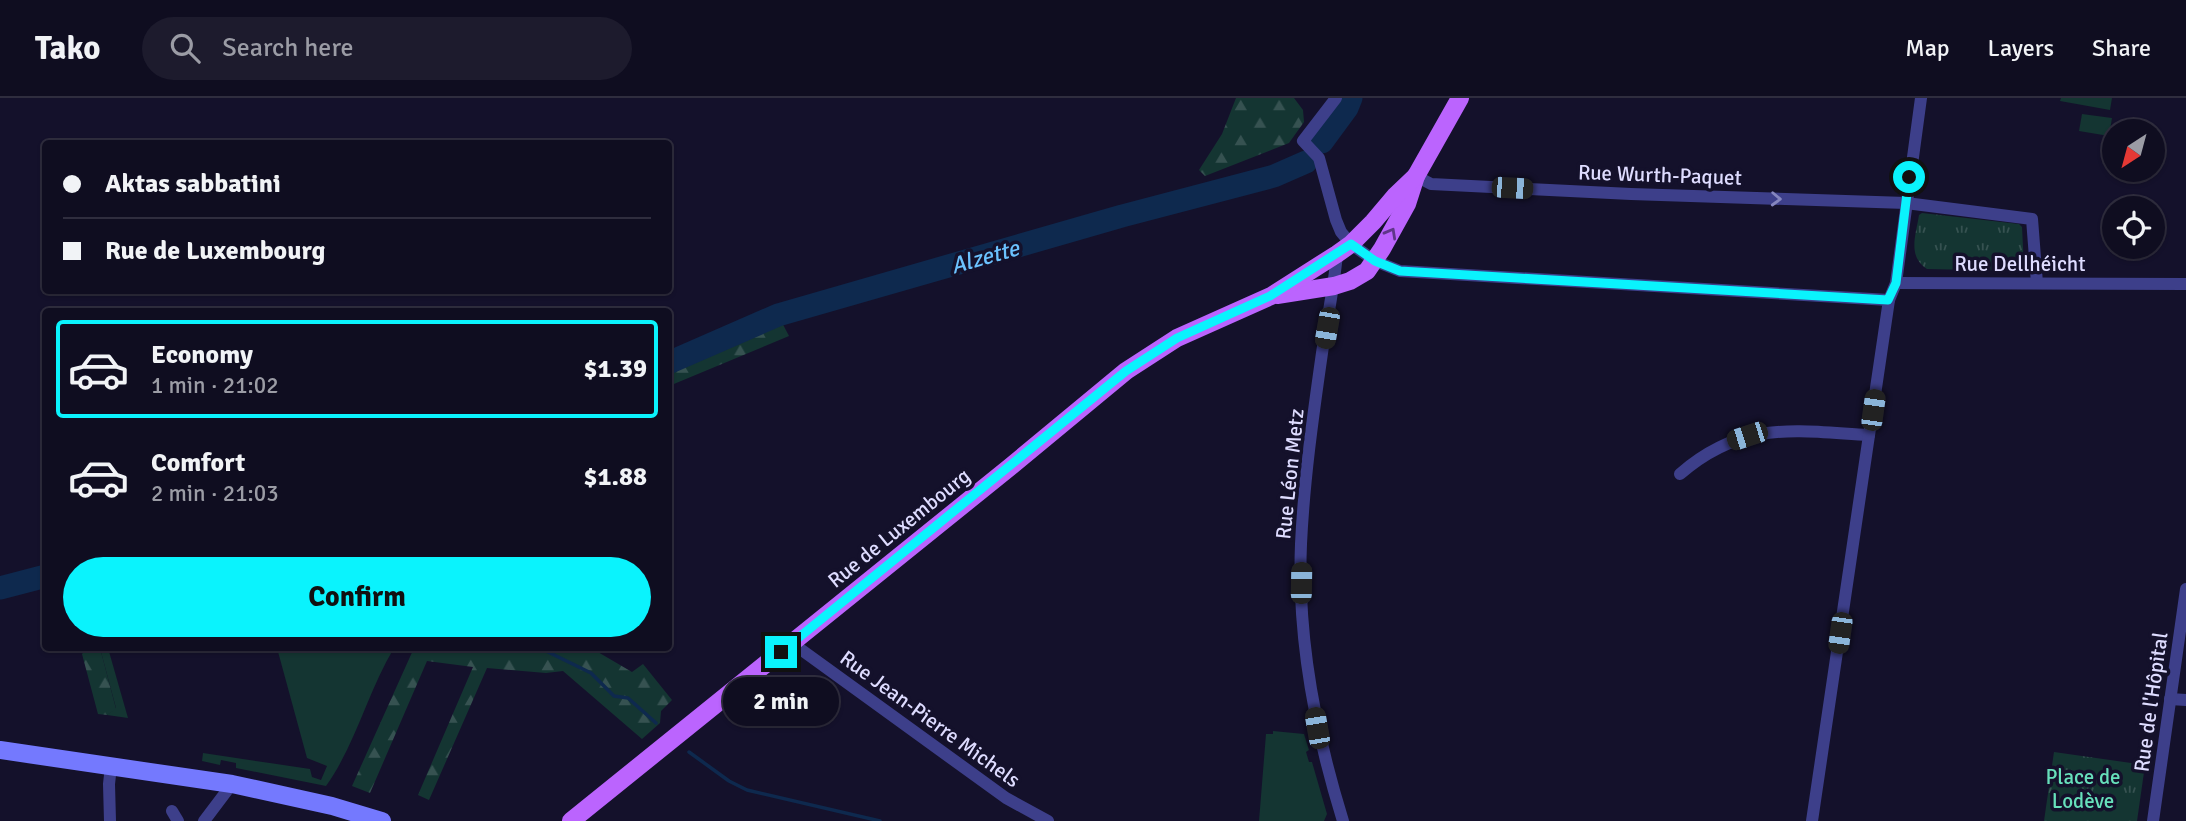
<!DOCTYPE html>
<html lang="en">
<head>
<meta charset="utf-8">
<style>
	body { margin:0; font-family:Signika,sans-serif; background:#1d1b2d; color:#f1f3f6; height:100vh; display:flex; flex-direction:column; font-size:26px; white-space:nowrap }
	* { box-sizing:border-box; margin:0 }
	p { font-size:23px; color:#9b9ca5 }
	.icon { flex:none; width:38px; height:38px; fill:none; stroke:currentColor; stroke-width:2; stroke-linecap:round; stroke-linejoin:round }
	.map { position:relative; flex:1; overflow:hidden }
	.side { position:absolute; left:42px; top:210px; width:630px; height:343px; display:flex; flex-direction:column; background:#0f0d20; border-radius:7px; box-shadow:0 2px 5px #0004,0 0 0 2px #2f2d3e }
	.side>* { flex:none }
	.top-card { position:absolute; left:42px; top:42px; width:630px; height:154px; border-radius:7px; box-shadow:0 2px 5px #0004,0 0 0 2px #2f2d3e; display:grid; align-content:center; height:154px; padding:0 21px; background:#0f0d20 }
	.needle { width:46px; rotate:216deg }
	.buttons { position:absolute; left:2102px; top:21px; display:grid; gap:14px }
	.buttons a { display:grid; place-items:center; width:63px; height:63px; border-radius:50%; background:#0f0d20; box-shadow:0 2px 5px #0004,0 0 0 2px #2f2d3e; font-size:35px }
	.end { position:absolute; width:32px; height:32px; margin:-16px; border:9px solid #0af3fd; background:#111; box-shadow:0 0 0 4px #111 }
	.from { border-radius:50% }
	.bubble { position:absolute; height:49px; border-radius:24px; background:#0f0d20; box-shadow:0 2px 5px #0004,0 0 0 2px #2f2d3e; font-size:23px; font-weight:700; line-height:49px; text-align:center }
	.car { position:absolute; width:21px; height:42px; margin:-21px -10px; border-radius:9px; box-shadow:0 0 5px 2px #0007; background:linear-gradient(#222 24%,#8ab4d8 0 40%,#222 0 76%,#8ab4d8 0 86%,#222 0) }
	.top-card b { display:flex; align-items:center; gap:24px; height:66px; font-size:26px }
	.top-card b+b { border-top:2px solid #2f2d3e }
	.top-card i { width:18px; height:18px; background:#f1f3f6 }
	ul { padding:12px 0 0; list-style:none }
	li { display:flex; align-items:center; gap:21px; height:98px; margin:0 14px 10px; padding:0 7px; border:4px solid transparent; border-radius:7px }
	li div { flex:1 }
	li b { display:block; font-size:26px }
	li em { font-style:normal; font-weight:700 }
	li.on { border-color:#0af3fd }
	li>.icon { width:63px; height:63px; stroke-width:1.5 }
	.cta { display:flex; gap:14px; margin-top:auto; padding:14px 21px }
	.cta a { flex:1; height:80px; border-radius:42px; background:#0af3fd; color:#111; font-size:28px; font-weight:700; line-height:80px; text-align:center }
	header { display:flex; align-items:center; gap:42px; box-sizing:border-box; height:98px; padding:0 35px; background:#0f0d20; border-bottom:2px solid #2f2d3e }
	header strong { font-size:33px }
	nav { display:flex; gap:38px; margin-inline-start:auto; font-size:24px }
	.search { width:490px; height:63px; background:#1d1b2d; display:flex; align-items:center; gap:18px; box-sizing:border-box; padding:0 24px; border-radius:38px; color:#9b9ca5; font-size:26px }
	.map>svg:first-child { display:block }
	.grass { fill:#143532 }
	.forest { fill:url(#forest-firs) }
	.park { fill:url(#park-tufts) }
	.lines { fill:none; stroke-linecap:round; stroke-linejoin:round }
	.stream { stroke:#0e294e; stroke-width:3.5 }
	.river { stroke:#0e294e; stroke-width:23 }
	.street { stroke:#3d3f8a; stroke-width:12 }
	.secondary { stroke:#7479fe; stroke-width:18 }
	.primary { stroke:#bb64fe; stroke-width:18 }
	.oneway { stroke:#8586bf }
	.oneway2 { stroke:#5f368a }
	.route { stroke:#0af3fd; stroke-width:9 }
	.labels { text-anchor:middle; dominant-baseline:central; stroke-width:7; stroke-linejoin:round; paint-order:stroke }
	.street-label { font-size:21px; fill:#dedcff; stroke:#14112b }
	.park-label { font-size:21px; fill:#67e0bb; stroke:#14112b }
	.water-label { font-size:23px; font-style:italic; fill:#6bc2fe; stroke:#14112b }
</style>
</head>
<body>
<header>
<strong>Tako</strong>
<div class="search"><svg class="icon" aria-label="search" viewBox="0 0 24 24"><circle cx="10" cy="10" r="6"/><path d="M15 15l6 6"/></svg>Search here</div>
<nav><a>Map</a><a>Layers</a><a>Share</a></nav>
</header>
<div class="map">
<svg width="2186" height="723" viewBox="0 0 2186 723">
	<defs>
		<pattern id="forest-firs" width="22" height="20" patternUnits="userSpaceOnUse" patternTransform="scale(1.75)"><rect width="22" height="20" fill="#143532"/><path d="M5 1l3.5 6h-7zM16 11l3.5 6h-7z" fill="#365251"/></pattern>
		<pattern id="park-tufts" width="24" height="20" patternUnits="userSpaceOnUse" patternTransform="scale(1.75)"><rect width="24" height="20" fill="#143532"/><path d="M3 7l-1-3M5 7V3M7 7l1-3M15 17l-1-3M17 17v-4M19 17l1-3" fill="none" stroke="#365251"/></pattern>
	</defs>
	<rect width="100%" height="100%" fill="#14112b"/>
	<g class="grass">
		<path d="M2061,0H2112L2110,12L2060,3Z"/>
		<path d="M2082,16L2112,20L2109,38L2079,33Z"/>
		<path d="M100,550H108L128,620L107,617L116,610Z"/>
		<path d="M277,550H394C368,593 356,646 326,688L236,670V665L221,662L220,667L202,663L203,655L310,671L312,679L321,682L327,668L307,660Z"/>
		<path d="M1273,633L1304,636L1309,652L1306,654L1309,664H1312L1327,716L1324,723H1259L1266,636H1273Z"/>
	</g>
	<g class="forest">
		<path d="M1236,0H1294L1303,12L1304,24L1289,45L1205,78L1199,72L1222,36Z"/>
		<path d="M778,217L789,238L669,288V257Z"/>
		<path d="M87,550H100L116,611L107,617L98,616L82,556Z"/>
		<path d="M414,550H591L632,574L643,566L672,602L661,613L660,625L642,641L563,573L546,575L487,570L429,702L418,697L473,569L427,563L370,695L352,688Z"/>
	</g>
	<g class="park">
		<path d="M1922,115L2019,126L2022,129L2024,170L2022,173L1927,171C1907,158 1916,137 1919,117Z"/>
		<path d="M2054,654L2145,667L2137,723H2044Z"/>
	</g>
	<g class="lines">
		<g class="stream">
			<path d="M540,550L591,575L614,598L628,600L656,625"/>
			<path d="M689,654L729,683L747,692L880,723"/>
		</g>
		<g class="river">
			<path d="M1322,44L1347,10L1351,0"/>
			<path d="M668,265L778,217L1122,118L1274,78L1306,64"/>
			<path d="M0,490L46,478"/>
		</g>
		<g class="street">
			<path d="M1336,0L1303,43L1319,60L1336,122L1341,134L1351,146L1375,163L1400,173L1889,202"/>
			<path d="M1416,78L1431,86L1631,96L1906,105L2032,121L2037,185"/>
			<path d="M1337,156C1334,189 1327,222 1322,255C1313,318 1304,382 1301,446C1297,541 1315,633 1343,723"/>
			<path d="M1896,185L2186,186"/>
			<path d="M1680,376C1742,322 1794,333 1869,337"/>
			<path d="M792,545L1006,700L1048,723"/>
			<path d="M2170,601L2186,602"/>
			<path d="M172,713L178,723"/>
			<path d="M110,723L109,686L111,668"/>
			<path d="M204,723L232,686"/>
			<path d="M1812,723L1889,202L1896,185L1921,0"/>
			<path d="M2153,723L2186,491"/>
		</g>
		<path class="secondary" d="M0,652L232,686L332,708L382,723"/>
		<g class="primary">
			<path d="M1277,197L1334,188L1350,183L1367,173L1382,151L1407,106L1416,78L1460,0"/>
			<path d="M571,723L1010,369L1126,273L1177,240L1271,198L1337,156L1351,146L1373,124L1395,98L1416,78"/>
		</g>
	</g>
	<defs><path id="oneway-chevron" d="M-2-3.5L2.5 0L-2 3.5" fill="none" stroke-width="1.6" stroke-linecap="round" stroke-linejoin="round" transform="scale(1.75)"/></defs>
	<use class="oneway" href="#oneway-chevron" transform="translate(1776 101) rotate(2)"/>
	<use class="oneway2" href="#oneway-chevron" transform="translate(1391 135) rotate(-61)"/>
	<g class="lines">
		<path class="route" d="M781,554L1126,273L1177,240L1270,198L1351,146L1375,163L1400,173L1888,202L1896,185L1909,79"/>
	</g>
	<g class="labels">
		<g class="street-label">
			<text transform="translate(1660 77) rotate(2)">Rue Wurth-Paquet</text>
			<text x="2020" y="166">Rue Dellhéicht</text>
			<text transform="translate(1290 376) rotate(-84)">Rue Léon Metz</text>
			<text transform="translate(899 430) rotate(-39)">Rue de Luxembourg</text>
			<text transform="translate(2151 604) rotate(-82)">Rue de l'Hôpital</text>
			<text transform="translate(930 621) rotate(36)">Rue Jean-Pierre Michels</text>
		</g>
		<g class="park-label">
			<text x="2083" y="679">Place de<tspan x="2083" dy="24">Lodève</tspan></text>
		</g>
		<g class="water-label">
			<text transform="translate(985 159) rotate(-16)">Alzette</text>
		</g>
	</g>
</svg>
<div class="buttons">
<a><svg class="needle" viewBox="-14 -14 28 28"><path d="M0-13l5 13h-10z" fill="#e53935"/><path d="M0 13l5-13h-10z" fill="#9b9ca5"/></svg></a>
<a><svg class="icon" aria-label="locate" viewBox="0 0 24 24"><circle cx="12" cy="12" r="6"/><path d="M12 2v4M12 18v4M2 12h4M18 12h4"/></svg></a>
</div>
<i class="end from" style="left:1909px;top:79px"></i>
<i class="end" style="left:781px;top:554px"></i>
<div class="bubble" style="left:723px;top:579px;width:116px">2 min</div>
<i class="car" style="left:1512px;top:90px;rotate:93deg"></i>
<i class="car" style="left:1327px;top:230px;rotate:190deg"></i>
<i class="car" style="left:1873px;top:312px;rotate:8deg"></i>
<i class="car" style="left:1747px;top:338px;rotate:252deg"></i>
<i class="car" style="left:1301px;top:485px;rotate:1deg"></i>
<i class="car" style="left:1840px;top:535px;rotate:188deg"></i>
<i class="car" style="left:1317px;top:630px;rotate:350deg"></i>
<div class="top-card">
<b><i class="from"></i>Aktas sabbatini</b>
<b><i></i>Rue de Luxembourg</b>
</div>
<section class="side">
<ul>
<li class="on"><svg class="icon" aria-label="car" viewBox="0 0 24 24"><path d="M5 17H2v-5l4-1 3-4h7l3 4 3 1v5h-3M9 17h6M6 11h13"/><circle cx="7" cy="17" r="2"/><circle cx="17" cy="17" r="2"/></svg><div><b>Economy</b><p>1 min · 21:02</p></div><em>$1.39</em></li>
<li><svg class="icon" aria-label="car" viewBox="0 0 24 24"><path d="M5 17H2v-5l4-1 3-4h7l3 4 3 1v5h-3M9 17h6M6 11h13"/><circle cx="7" cy="17" r="2"/><circle cx="17" cy="17" r="2"/></svg><div><b>Comfort</b><p>2 min · 21:03</p></div><em>$1.88</em></li>
</ul>
<div class="cta"><a>Confirm</a></div>
</section>
</div>
</body>
</html>
